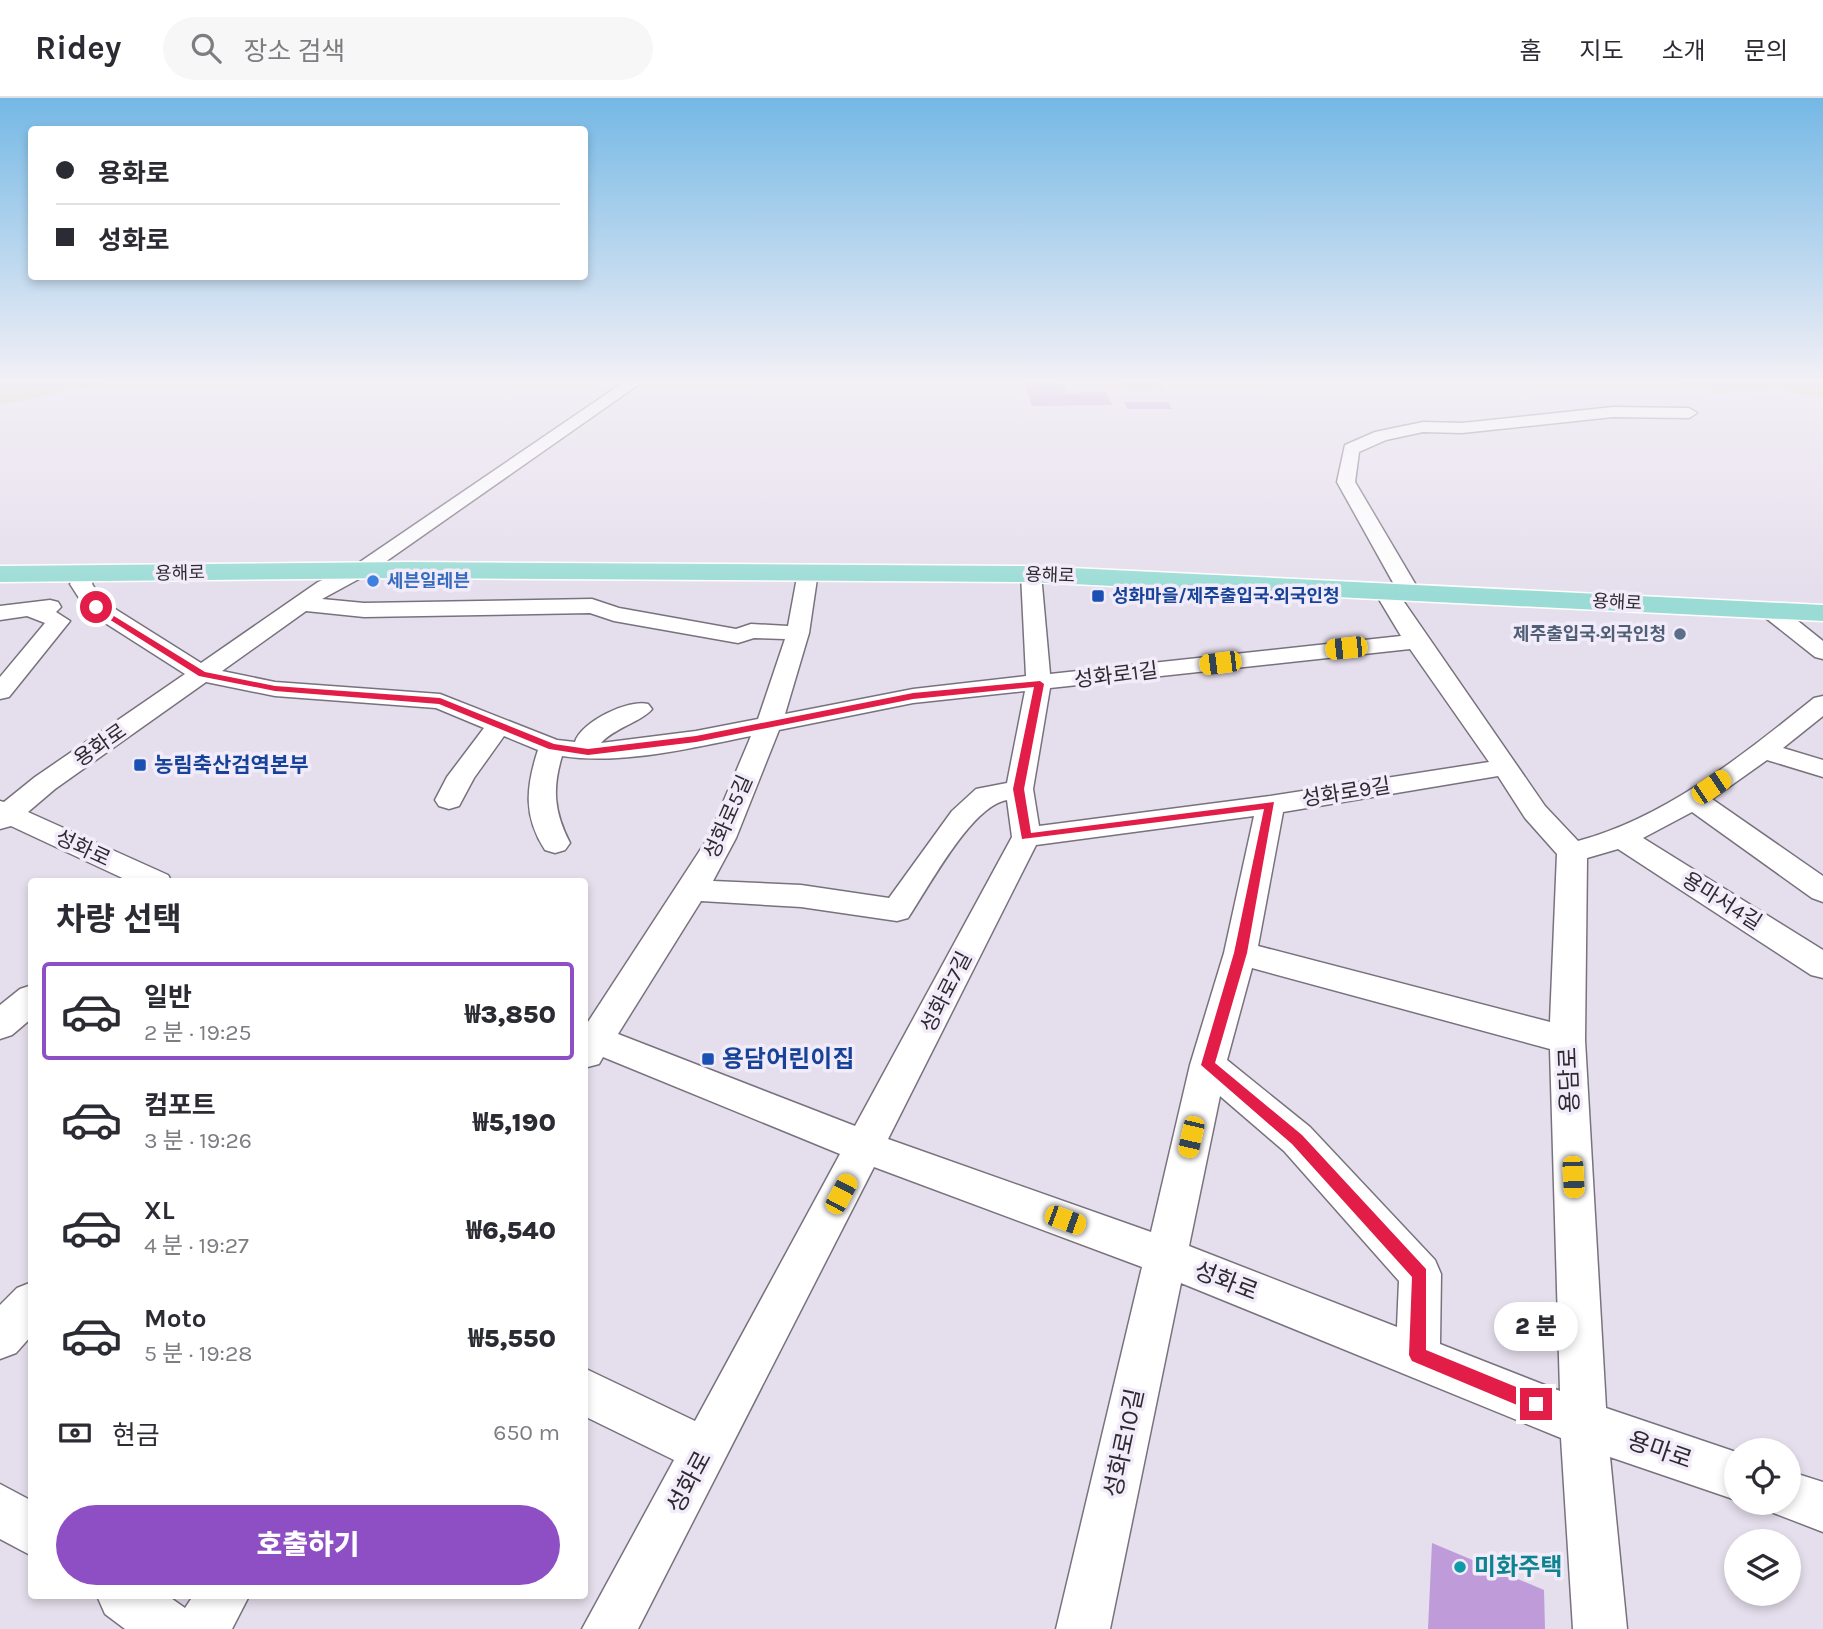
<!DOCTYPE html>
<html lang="ko">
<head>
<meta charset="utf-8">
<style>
	body { margin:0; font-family:Karla,"Noto Sans KR",sans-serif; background:#f7f7f7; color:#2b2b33; height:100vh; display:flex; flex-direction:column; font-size:26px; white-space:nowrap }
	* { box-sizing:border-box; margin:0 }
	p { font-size:23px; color:#7c7c81 }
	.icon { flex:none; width:38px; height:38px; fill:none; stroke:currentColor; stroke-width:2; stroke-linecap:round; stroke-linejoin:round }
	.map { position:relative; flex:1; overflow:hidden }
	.side { position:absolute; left:28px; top:780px; width:560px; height:721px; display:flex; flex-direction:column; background:#fff; border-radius:7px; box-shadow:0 4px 10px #0003 }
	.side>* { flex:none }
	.hud { position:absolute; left:28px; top:28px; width:560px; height:154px; border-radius:7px; box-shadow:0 4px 10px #0003; display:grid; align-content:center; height:154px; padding:0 28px; background:#fff }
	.tools { position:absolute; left:1724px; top:1340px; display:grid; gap:14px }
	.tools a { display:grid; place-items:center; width:77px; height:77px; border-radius:50%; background:#fff; box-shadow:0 4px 10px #0003; font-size:35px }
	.end { position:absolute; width:32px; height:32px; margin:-16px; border:9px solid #e11d48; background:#fff; box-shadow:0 0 0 4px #fff }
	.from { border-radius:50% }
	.bubble { position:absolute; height:49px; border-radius:24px; background:#fff; box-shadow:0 4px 10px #0003; font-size:23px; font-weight:800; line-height:49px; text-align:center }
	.car { position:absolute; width:21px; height:42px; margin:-21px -10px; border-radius:9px; box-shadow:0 0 5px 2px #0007; background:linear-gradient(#f5c518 24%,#345 0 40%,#f5c518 0 76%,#345 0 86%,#f5c518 0) }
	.hud b { display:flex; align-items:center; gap:24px; height:66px; font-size:26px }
	.hud b+b { border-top:2px solid #e1e1e2 }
	.hud i { width:18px; height:18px; background:#2b2b33 }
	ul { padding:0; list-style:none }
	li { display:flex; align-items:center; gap:21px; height:98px; margin:0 14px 10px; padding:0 14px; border:4px solid transparent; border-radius:7px }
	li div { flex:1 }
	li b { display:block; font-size:26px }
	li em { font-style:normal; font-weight:800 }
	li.selected { border-color:#8f4fc4 }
	li>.icon { width:63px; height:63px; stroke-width:1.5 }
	h2 { padding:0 28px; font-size:32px; line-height:84px }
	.pay { display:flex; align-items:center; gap:18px; height:77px; padding:0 28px; font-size:26px }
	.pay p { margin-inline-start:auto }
	.cta { display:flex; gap:14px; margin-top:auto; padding:14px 28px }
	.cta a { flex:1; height:80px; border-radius:42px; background:#8f4fc4; color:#fff; font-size:28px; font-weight:800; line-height:80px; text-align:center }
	header { display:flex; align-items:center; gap:42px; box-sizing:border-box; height:98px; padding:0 35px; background:#fff; border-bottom:2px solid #e1e1e2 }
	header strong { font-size:33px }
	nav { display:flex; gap:38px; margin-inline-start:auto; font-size:24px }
	.search { width:490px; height:63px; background:#f7f7f7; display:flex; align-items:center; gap:18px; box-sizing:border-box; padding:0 24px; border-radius:38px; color:#7c7c81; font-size:26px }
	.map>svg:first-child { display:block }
	.green { fill:#cad892 }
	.building { fill:#bf9bda }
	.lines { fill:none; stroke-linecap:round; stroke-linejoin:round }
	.minor-casing { stroke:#79727e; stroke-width:3 }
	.major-casing { stroke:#fff; stroke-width:3 }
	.minor { fill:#fff; fill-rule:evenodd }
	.major { fill:#9adcd5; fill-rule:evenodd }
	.route { fill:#e11d48 }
	.shop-dot { fill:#3f7fe0; stroke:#f2ebf9; stroke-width:2.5 }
	.transit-dot { fill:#1a4fb4; stroke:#f2ebf9; stroke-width:2.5 }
	.service-dot { fill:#5c6f8a; stroke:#f2ebf9; stroke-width:2.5 }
	.culture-dot { fill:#0f9aa8; stroke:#f2ebf9; stroke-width:2.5 }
	.labels { text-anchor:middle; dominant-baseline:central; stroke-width:7; stroke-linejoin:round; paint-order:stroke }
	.far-street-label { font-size:18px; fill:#2d2b30; stroke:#f2ebf9 }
	.far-shop-label { font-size:18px; font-weight:bold; fill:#366cbe; stroke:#f2ebf9; text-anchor:start }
	.far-transit-label { font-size:18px; font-weight:bold; fill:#164399; stroke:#f2ebf9; text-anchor:start }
	.far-service-label { font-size:18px; font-weight:bold; fill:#4e5e75; stroke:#f2ebf9; text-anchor:end }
	.street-label { font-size:21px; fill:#2d2b30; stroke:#f2ebf9 }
	.transit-label { font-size:21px; font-weight:bold; fill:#164399; stroke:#f2ebf9; text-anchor:start }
	.near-transit-label { font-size:24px; font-weight:bold; fill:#164399; stroke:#f2ebf9; text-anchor:start }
	.near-street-label { font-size:24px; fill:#2d2b30; stroke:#f2ebf9 }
	.near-culture-label { font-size:24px; font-weight:bold; fill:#0d838f; stroke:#f2ebf9; text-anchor:start }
</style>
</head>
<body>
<header>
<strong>Ridey</strong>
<div class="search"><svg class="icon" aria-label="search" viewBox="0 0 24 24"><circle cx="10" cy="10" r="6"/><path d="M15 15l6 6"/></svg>장소 검색</div>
<nav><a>홈</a><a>지도</a><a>소개</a><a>문의</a></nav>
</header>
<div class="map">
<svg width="1823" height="1531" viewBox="0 0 1823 1531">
	<rect width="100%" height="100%" fill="#e5deec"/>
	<g class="green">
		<path d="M0,282H123L0,307Z"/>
		<path d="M1117,282H1159L1165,293L1123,294Z"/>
		<path d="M1671,282H1823V299L1773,293L1717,296Z"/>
	</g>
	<g class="building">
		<path d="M1023,282H1061L1066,295L1106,294L1113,307L1032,308Z"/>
		<path d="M1124,304H1168L1172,311H1128Z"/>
		<path d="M1432,1445L1544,1492L1545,1531H1428Z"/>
	</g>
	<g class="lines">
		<defs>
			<g id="minor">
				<path d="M627,282H645L368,476L322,501L364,505L592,501L619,510L736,531L751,526L788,528L798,474L808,468L818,474L809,535L785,616L913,591L1026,578L1021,476L1031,470L1041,476L1050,576L1401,538L1374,493L1385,487L1393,488L1545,708L1578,743C1667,719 1744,656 1814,600L1823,598V618L1783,650L1823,662V679L1767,662L1712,701L1823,778V804L1812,800L1692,714L1643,740L1823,852V880L1811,877L1618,751L1587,760L1585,942L1606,1310L1736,1354V1402L1610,1359L1627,1531H1573L1561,1340L1181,1185L1110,1531H1056L1142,1169L874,1069L638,1531H582L674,1362L584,1318V1270L695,1323L840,1056L603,959L599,966L584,970V923L588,924L708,740L751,638C691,650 623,667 562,658C552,691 554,714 570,745L565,752L555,755L545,752C523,718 526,689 538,652L504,638L474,680L459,708L449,711L439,708L435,702L447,679L484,630L436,610L275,598L206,584L55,691L28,714L168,777L172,784H131L11,728L0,731V703L4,704L35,679L185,576L88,514L70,486L78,472H92L95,476L92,486L104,504L201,565L318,484L354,468ZM306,513L364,519L590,515L614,523L738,545L754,540L785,541L758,621L696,633L601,645C614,630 643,623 652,611L648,606C628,601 581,624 575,644L557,642L440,596L275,584L222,573ZM1410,551L1489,664L1270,698L1039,728L1033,691L1050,590ZM1025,593L1007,685L976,691L952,713L889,800L801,787L713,783L736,740L779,632L913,605ZM1498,678L1525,720L1557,756L1550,924L1258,848L1283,714ZM1007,702L1012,739L855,1028L618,936L701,803L801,809L897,823L908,820C929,789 971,708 1007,702ZM1254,718L1224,855L1190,967L1151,1134L888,1041L1036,747ZM1252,870L1550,951L1560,1293L1440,1246L1441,1176L1435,1162L1310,1029L1227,962ZM1220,998L1284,1053L1399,1183L1397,1229L1189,1148Z"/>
				<path d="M1613,309L1689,310L1697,315L1689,320L1613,319L1462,335L1423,334L1386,342L1359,354L1355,384L1420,494L1417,499H1401L1337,384L1345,347L1375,334L1423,324L1462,325Z"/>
				<path d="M50,502L58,504L61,509L56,514L70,523L9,599L0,601V579L45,525L27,518L0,522V508Z"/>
				<path d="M1770,505L1778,507L1823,543V561L1815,559L1762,517L1759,512L1762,507Z"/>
				<path d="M32,887V920L12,937L0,941V907L20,891Z"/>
				<path d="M32,1184V1237L16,1255L0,1261V1207L17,1190Z"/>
				<path d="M1788,1373L1823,1384V1434L1771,1414L1767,1405H1788Z"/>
				<path d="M0,1386L32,1403V1458L0,1441Z"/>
				<path d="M97,1498H168L185,1510L193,1498H249L232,1531H125L105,1516Z"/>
			</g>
			<path id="major" d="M408,464L1031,468L1823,507V523L1031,484L408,480L0,484V468Z"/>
		</defs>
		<use href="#minor" class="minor-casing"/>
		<use href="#major" class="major-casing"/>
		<use href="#minor" class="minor"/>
		<use href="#major" class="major"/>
	</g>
	<linearGradient id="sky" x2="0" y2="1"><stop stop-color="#74b8e5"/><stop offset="0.57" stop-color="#f3f0f6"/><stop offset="1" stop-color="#f3f0f6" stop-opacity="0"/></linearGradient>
	<rect width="1823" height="496" fill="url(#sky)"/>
	<path class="route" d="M96,507L205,574L275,588L440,600L554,646L588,651L696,638L913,595L1040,583L1044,586L1024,691L1031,735L1274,704L1247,855L1215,965L1302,1037L1426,1171V1252L1543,1300L1545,1306L1543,1312L1536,1315L1412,1263L1409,1257L1412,1179L1292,1046L1201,967L1234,855L1264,711L1022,741L1013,691L1034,589L913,601L696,644L588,657L549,651L439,606L275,593L199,578L93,511Z"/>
	<circle class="shop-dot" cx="373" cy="483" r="7"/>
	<g class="transit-dot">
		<rect x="1091" y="491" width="14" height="14" rx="3.5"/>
		<rect x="133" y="660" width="14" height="14" rx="3.5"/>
		<rect x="701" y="954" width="14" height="14" rx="3.5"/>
	</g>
	<circle class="service-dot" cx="1680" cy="536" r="7"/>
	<circle class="culture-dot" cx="1460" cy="1469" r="7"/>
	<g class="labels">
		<g class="far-street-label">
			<text transform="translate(180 475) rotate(-1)">용해로</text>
			<text transform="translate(1050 477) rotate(2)">용해로</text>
			<text transform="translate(1617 504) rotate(3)">용해로</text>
		</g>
		<g class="far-shop-label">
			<text x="387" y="483">세븐일레븐</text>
		</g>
		<g class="far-transit-label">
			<text x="1112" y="498">성화마을/제주출입국·외국인청</text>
		</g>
		<g class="far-service-label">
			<text x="1666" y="536">제주출입국·외국인청</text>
		</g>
		<g class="street-label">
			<text transform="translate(1116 577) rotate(-7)">성화로1길</text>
			<text transform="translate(100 647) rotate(-35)">용화로</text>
			<text transform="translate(1346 694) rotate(-9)">성화로9길</text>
			<text transform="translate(728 719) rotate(-66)">성화로5길</text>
			<text transform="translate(83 750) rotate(25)">성화로</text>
			<text transform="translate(1722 803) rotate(32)">용마서4길</text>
			<text transform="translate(946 894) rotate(-63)">성화로7길</text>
		</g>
		<g class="transit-label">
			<text x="154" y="667">농림축산검역본부</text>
		</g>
		<g class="near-transit-label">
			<text x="722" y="961">용담어린이집</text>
		</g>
		<g class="near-street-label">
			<text transform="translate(1569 982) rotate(-92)">용담로</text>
			<text transform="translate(1226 1183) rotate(21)">성화로</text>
			<text transform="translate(1124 1345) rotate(-78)">성화로10길</text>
			<text transform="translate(1660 1352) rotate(19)">용마로</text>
			<text transform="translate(689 1384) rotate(-62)">성화로</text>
		</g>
		<g class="near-culture-label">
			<text x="1474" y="1469">미화주택</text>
		</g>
	</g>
</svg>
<div class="tools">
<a><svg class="icon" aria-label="locate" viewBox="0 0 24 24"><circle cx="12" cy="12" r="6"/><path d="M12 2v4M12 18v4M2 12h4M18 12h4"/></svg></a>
<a><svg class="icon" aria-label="layers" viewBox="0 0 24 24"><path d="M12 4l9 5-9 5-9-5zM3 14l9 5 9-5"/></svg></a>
</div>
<i class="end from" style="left:96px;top:509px"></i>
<i class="end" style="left:1536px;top:1306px"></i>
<div class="bubble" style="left:1494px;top:1204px;width:84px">2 분</div>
<i class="car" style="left:1346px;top:550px;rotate:264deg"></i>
<i class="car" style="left:1220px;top:565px;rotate:263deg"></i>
<i class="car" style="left:1711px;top:689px;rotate:56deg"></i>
<i class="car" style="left:1191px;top:1039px;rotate:193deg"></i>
<i class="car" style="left:1573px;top:1079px;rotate:177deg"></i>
<i class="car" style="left:841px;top:1096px;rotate:28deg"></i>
<i class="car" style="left:1065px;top:1122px;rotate:110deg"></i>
<div class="hud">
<b><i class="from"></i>용화로</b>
<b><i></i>성화로</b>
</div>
<section class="side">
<h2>차량 선택</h2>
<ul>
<li class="selected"><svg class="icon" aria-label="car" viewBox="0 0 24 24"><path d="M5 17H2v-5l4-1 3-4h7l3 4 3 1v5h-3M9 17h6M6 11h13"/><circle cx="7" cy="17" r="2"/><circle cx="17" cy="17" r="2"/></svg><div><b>일반</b><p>2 분 · 19:25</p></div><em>₩3,850</em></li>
<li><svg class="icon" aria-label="car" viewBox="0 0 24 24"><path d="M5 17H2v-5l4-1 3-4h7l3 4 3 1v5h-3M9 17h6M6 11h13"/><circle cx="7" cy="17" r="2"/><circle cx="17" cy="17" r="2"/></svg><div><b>컴포트</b><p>3 분 · 19:26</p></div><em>₩5,190</em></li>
<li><svg class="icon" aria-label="car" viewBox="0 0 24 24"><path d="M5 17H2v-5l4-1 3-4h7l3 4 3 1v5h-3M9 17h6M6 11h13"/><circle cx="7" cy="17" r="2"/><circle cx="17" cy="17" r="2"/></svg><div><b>XL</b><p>4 분 · 19:27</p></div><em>₩6,540</em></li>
<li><svg class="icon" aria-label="car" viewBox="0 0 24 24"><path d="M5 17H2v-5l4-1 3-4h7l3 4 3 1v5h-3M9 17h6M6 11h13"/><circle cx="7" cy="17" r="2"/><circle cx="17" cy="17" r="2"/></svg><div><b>Moto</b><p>5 분 · 19:28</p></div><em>₩5,550</em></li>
</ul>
<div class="pay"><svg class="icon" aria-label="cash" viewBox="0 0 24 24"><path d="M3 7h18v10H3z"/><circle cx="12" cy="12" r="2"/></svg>현금<p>650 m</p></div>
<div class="cta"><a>호출하기</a></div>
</section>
</div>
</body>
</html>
